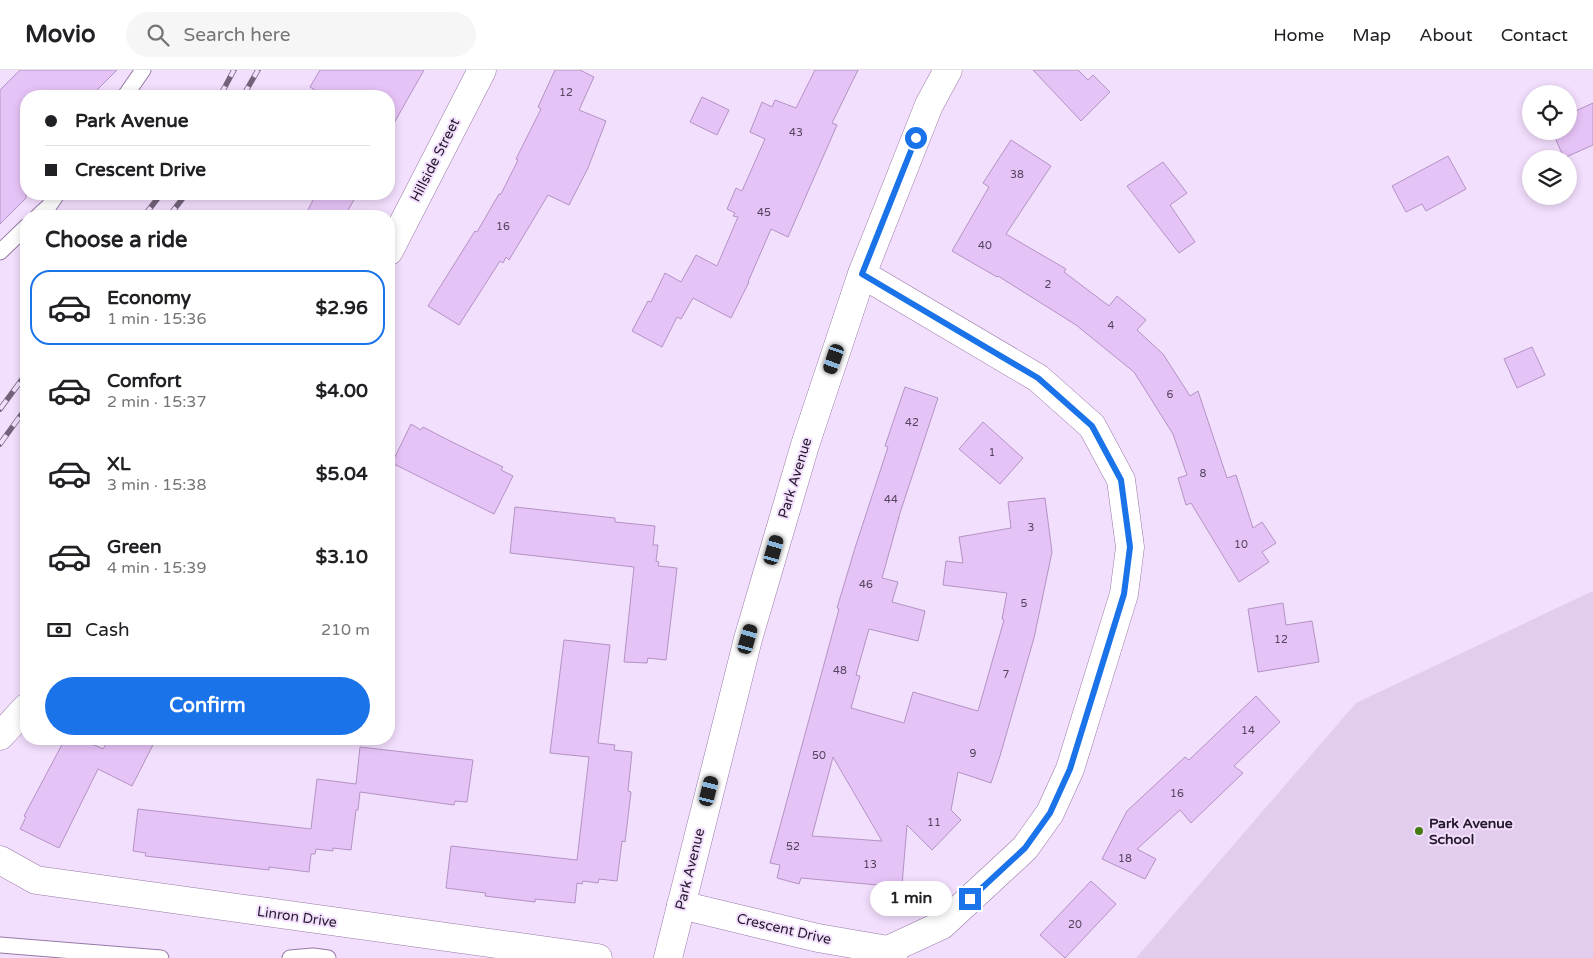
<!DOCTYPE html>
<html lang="en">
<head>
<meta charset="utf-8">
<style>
	body { margin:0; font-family:"Varela Round",sans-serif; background:#f6f6f6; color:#202124; height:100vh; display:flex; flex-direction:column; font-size:19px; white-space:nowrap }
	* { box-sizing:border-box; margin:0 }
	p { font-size:16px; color:#757577 }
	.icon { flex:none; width:28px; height:28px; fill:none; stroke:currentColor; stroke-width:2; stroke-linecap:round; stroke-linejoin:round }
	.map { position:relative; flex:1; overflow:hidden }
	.drawer { position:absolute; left:20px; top:140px; width:375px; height:535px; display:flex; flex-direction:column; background:#fff; border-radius:20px; box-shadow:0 2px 8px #0003 }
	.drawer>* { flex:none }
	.hud { position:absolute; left:20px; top:20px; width:375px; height:110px; border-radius:20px; box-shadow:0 2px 8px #0003; display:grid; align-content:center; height:110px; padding:0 25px; background:#fff }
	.tools { position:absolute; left:1522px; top:15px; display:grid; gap:10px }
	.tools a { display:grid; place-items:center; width:55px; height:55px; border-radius:50%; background:#fff; box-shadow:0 2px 8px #0003; font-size:25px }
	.end { position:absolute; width:22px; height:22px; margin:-11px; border:6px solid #1a73e8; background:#fff; box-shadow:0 0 0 2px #fff }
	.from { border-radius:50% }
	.bubble { position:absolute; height:35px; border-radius:18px; background:#fff; box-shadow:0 2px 8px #0003; font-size:16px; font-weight:800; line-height:35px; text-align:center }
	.car { position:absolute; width:15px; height:30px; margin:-15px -8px; border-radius:6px; box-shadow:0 0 4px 1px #0007; background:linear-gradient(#222 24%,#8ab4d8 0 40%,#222 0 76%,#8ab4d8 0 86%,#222 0) }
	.hud b { display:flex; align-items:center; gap:18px; height:48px; font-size:19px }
	.hud b+b { border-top:1px solid #e0e0e0 }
	.hud i { width:12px; height:12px; background:#202124 }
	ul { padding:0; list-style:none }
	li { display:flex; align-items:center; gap:15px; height:75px; margin:0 10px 8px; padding:0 15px; border:2px solid transparent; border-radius:20px }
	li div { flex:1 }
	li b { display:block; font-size:19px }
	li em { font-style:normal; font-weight:800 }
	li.selected { border-color:#1a73e8 }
	li>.icon { width:45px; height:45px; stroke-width:1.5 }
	h2 { padding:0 25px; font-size:22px; line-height:60px }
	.pay { display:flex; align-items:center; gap:12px; height:55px; padding:0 25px; font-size:19px }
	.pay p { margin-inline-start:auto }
	.button { display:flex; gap:10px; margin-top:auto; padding:10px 25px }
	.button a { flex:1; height:58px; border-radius:30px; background:#1a73e8; color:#fff; font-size:20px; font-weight:800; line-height:58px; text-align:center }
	header { display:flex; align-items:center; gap:30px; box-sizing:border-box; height:70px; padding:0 25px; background:#fff; border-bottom:1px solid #e0e0e0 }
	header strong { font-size:24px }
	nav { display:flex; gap:28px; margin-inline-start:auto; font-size:18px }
	.search { width:350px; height:45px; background:#f6f6f6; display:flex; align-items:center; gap:12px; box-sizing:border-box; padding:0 18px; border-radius:28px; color:#757577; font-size:19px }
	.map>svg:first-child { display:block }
	.built { fill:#e3cdef }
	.building { fill:#e6c3f7; stroke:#b393c3; fill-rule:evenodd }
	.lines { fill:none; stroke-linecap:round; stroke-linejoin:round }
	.lane-casing { stroke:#9879a7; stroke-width:17 }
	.street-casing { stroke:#9879a7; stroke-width:29 }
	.secondary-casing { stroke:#9879a7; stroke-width:29 }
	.lane { stroke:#fff; stroke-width:15 }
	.street { stroke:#fff; stroke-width:28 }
	.secondary { stroke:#fff; stroke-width:28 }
	.rail-casing { stroke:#72637a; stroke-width:5.5 }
	.rail { stroke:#f2defd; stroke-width:4; stroke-dasharray:11; stroke-linecap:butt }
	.route { stroke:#1a73e8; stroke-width:6 }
	.poi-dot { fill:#447c11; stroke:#f2defd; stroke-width:2 }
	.labels { text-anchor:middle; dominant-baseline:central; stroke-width:4; stroke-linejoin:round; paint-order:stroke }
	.number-label { font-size:11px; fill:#54435d }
	.street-label { font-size:14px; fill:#24182a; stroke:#f2defd }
	.poi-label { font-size:14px; font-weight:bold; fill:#24182a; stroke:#f2defd; text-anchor:start }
</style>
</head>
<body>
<header>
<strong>Movio</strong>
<div class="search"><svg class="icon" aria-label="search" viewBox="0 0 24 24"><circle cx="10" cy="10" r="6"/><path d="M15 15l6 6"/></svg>Search here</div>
<nav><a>Home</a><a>Map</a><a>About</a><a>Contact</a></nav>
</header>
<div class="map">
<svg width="1593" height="888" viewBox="0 0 1593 888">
	<rect width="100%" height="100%" fill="#f2defd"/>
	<path class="built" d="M1593,521V888H1136L1356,633Z"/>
	<g class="building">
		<path d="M20,0H117L91,26H26V128L0,154V20Z"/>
		<path d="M320,0H424L389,62V26H325L310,17Z"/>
		<path d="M555,0H580L594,7L579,40L606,51L588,98L569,135L548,125L509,190L506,187L503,193L500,191L459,255L428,236L475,161L477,162L499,124H501L518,90L516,89L541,39L538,37Z"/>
		<path d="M815,0H858L832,53L837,55L788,167L771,159L748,212H749L731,248L693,228L681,249L677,247L662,277L632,261L648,231L651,232L665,203L681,212L696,185L717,196L738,147L733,146L735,143L727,139L736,118L742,121L765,69L750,62L762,32L772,37L775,30L796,38Z"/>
		<path d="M1033,0H1078L1088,10L1093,5L1110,22L1081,51Z"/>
		<path d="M702,27L729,40L717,65L690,52Z"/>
		<path d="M1593,33V75L1564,88L1552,61H1569V44Z"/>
		<path d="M1011,70L1051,96L1006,164L1066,199L1064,202L1109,236L1117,226L1146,250L1137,260L1163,284L1190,326L1198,321L1227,408L1236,405L1253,458L1262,452L1276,473L1262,482L1269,492L1239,512L1191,433L1186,435L1178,408L1187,405L1173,364L1134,302L1076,255L998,206L997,207L952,181L989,117L983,113Z"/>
		<path d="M1448,86L1466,119L1426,141L1422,134L1406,142L1392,116Z"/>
		<path d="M1163,92L1187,123L1170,135L1195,172L1179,183L1127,116Z"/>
		<path d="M316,124H357L345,146H305Z"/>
		<path d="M1532,277L1545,305L1517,318L1504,289Z"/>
		<path d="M905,317L938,328L898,449L899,447L882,508L898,512L892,532L925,541L918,571L869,559L856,605L860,606L851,638L904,653L913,622L978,641L1004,550L1002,549L1007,523L943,515L946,491L963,493L959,467L1011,458L1008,432L1045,428L1052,482L1034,568L1000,686L991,713L958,702L951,740L961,750L932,780L907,755L902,815H878L801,808L799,814L777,808L780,795L770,793L839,539L837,538L855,478L888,377L885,376ZM833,687L882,771L812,766Z"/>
		<path d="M983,352L1023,388L1000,414L959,379Z"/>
		<path d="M411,354L421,360L423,357L450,371L503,397L501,400L513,406L494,444L392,393Z"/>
		<path d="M515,437L615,448V452L655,456L653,475H658L656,491L659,492L658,496L677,498L666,590L648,588L647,593L624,592L634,497L510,483Z"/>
		<path d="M1283,533L1286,555L1312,551L1319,592L1258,602L1248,539Z"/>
		<path d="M564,570L610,575L598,673L615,675L614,680L632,682L628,721L631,722L625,772L622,771L617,811L599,809L598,813L583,811L582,814L577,813L575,833L535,829V832L485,826L486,823L446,818L451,776L577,790L589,687L550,683Z"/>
		<path d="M1256,626L1280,652L1234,696L1243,703L1191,753L1180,740L1137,779L1156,789L1145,809L1102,789L1127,741L1185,687L1189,690Z"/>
		<path d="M65,669H81L103,679L109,669H156L132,716L98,699L59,778L20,759L26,747L24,746Z"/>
		<path d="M360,677L473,690L467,732L455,731L454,735L360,722L358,740H356L351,780L333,778V781L316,779L315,784H311L309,802L269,797V800L145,786L146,783L133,781L138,739L311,759L317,709L356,714Z"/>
		<path d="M1091,811L1116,834L1065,888L1040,865Z"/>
	</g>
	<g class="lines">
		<defs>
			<g id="lane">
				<path d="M125,26L143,0"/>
				<path d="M38,146L49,136L57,124"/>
				<path d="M0,182L26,157"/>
				<path d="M0,875L161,888"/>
				<path d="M290,888L313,886L328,888"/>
			</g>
			<g id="street">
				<path d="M389,181L482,0"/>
				<path d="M862,204L1038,308L1092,356L1121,410L1130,477L1124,524L1070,699L1050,743L1025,778L942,855L888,880"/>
				<path d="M0,666L26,638"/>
				<path d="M0,790L36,810L598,888"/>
				<path d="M681,835L818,868L888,880L893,888"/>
			</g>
			<path id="secondary" d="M668,888L748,569L805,375L862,204L929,35L948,0"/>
		</defs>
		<use href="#lane" class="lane-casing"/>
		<use href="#street" class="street-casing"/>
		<use href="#secondary" class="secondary-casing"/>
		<use href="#lane" class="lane"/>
		<use href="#street" class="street"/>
		<use href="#secondary" class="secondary"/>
		<defs>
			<g id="rail">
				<path d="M220,26L234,0"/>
				<path d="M243,26L258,0"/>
				<path d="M144,146L161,124"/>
				<path d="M169,146L186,124"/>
				<path d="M0,339L26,304"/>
				<path d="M0,374L26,338"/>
			</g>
		</defs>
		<use href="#rail" class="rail-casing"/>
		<use href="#rail" class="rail"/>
	</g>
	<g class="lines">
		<path class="route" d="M916,68L862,204L1038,308L1092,356L1121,410L1130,477L1124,524L1070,699L1050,743L1025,778L970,829"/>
	</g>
	<circle class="poi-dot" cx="1419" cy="761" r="5"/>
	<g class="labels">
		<g class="number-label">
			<text x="566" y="22">12</text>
			<text x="796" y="62">43</text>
			<text x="1017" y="104">38</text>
			<text x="764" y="142">45</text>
			<text x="503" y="156">16</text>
			<text x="985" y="175">40</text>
			<text x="1048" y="214">2</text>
			<text x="1111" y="255">4</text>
			<text x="1170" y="324">6</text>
			<text x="912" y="352">42</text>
			<text x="992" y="382">1</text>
			<text x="1203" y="403">8</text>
			<text x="891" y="429">44</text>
			<text x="1031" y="457">3</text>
			<text x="1241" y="474">10</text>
			<text x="866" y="514">46</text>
			<text x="1024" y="533">5</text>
			<text x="1281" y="569">12</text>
			<text x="840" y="600">48</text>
			<text x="1006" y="604">7</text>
			<text x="1248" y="660">14</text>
			<text x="973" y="683">9</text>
			<text x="819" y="685">50</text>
			<text x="1177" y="723">16</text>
			<text x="934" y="752">11</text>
			<text x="793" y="776">52</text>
			<text x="1125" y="788">18</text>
			<text x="870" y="794">13</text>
			<text x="1075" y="854">20</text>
		</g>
		<g class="street-label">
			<text transform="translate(435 90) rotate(-63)">Hillside Street</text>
			<text transform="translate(795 408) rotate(-73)">Park Avenue</text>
			<text transform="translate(690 799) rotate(-76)">Park Avenue</text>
			<text transform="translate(297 847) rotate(8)">Linron Drive</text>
			<text transform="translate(784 859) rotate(13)">Crescent Drive</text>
		</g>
		<g class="poi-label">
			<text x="1429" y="753">Park Avenue<tspan x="1429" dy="16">School</tspan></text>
		</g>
	</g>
</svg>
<div class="tools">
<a><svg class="icon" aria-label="locate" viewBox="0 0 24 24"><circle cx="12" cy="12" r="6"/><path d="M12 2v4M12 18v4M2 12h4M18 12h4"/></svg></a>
<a><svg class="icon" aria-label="layers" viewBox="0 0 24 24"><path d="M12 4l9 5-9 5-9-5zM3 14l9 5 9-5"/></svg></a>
</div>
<i class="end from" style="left:916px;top:68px"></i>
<i class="end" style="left:970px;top:829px"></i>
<div class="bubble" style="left:870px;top:811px;width:82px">1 min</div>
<i class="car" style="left:834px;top:289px;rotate:199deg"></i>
<i class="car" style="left:774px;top:480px;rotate:16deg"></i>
<i class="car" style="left:748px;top:569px;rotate:16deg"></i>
<i class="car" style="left:709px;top:721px;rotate:14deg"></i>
<div class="hud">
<b><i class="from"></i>Park Avenue</b>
<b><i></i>Crescent Drive</b>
</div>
<section class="drawer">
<h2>Choose a ride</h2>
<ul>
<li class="selected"><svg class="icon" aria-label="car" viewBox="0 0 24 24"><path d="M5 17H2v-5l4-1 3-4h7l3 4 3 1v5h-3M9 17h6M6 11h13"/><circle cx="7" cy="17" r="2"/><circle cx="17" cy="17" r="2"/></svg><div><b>Economy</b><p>1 min · 15:36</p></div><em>$2.96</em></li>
<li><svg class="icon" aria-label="car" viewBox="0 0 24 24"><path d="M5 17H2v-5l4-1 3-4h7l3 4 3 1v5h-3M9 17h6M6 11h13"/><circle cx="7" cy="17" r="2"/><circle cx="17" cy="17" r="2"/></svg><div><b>Comfort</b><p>2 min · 15:37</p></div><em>$4.00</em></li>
<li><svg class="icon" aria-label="car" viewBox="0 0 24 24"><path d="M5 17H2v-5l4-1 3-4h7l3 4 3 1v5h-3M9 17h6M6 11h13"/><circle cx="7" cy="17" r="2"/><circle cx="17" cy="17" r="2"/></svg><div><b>XL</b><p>3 min · 15:38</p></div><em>$5.04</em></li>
<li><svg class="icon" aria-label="car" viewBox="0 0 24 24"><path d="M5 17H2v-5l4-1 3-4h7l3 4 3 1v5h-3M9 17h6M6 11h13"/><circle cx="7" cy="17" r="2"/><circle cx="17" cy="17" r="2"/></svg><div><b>Green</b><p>4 min · 15:39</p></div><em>$3.10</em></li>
</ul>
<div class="pay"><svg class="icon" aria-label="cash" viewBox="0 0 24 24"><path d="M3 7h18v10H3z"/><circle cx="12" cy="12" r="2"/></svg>Cash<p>210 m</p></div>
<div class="button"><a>Confirm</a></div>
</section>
</div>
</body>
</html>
